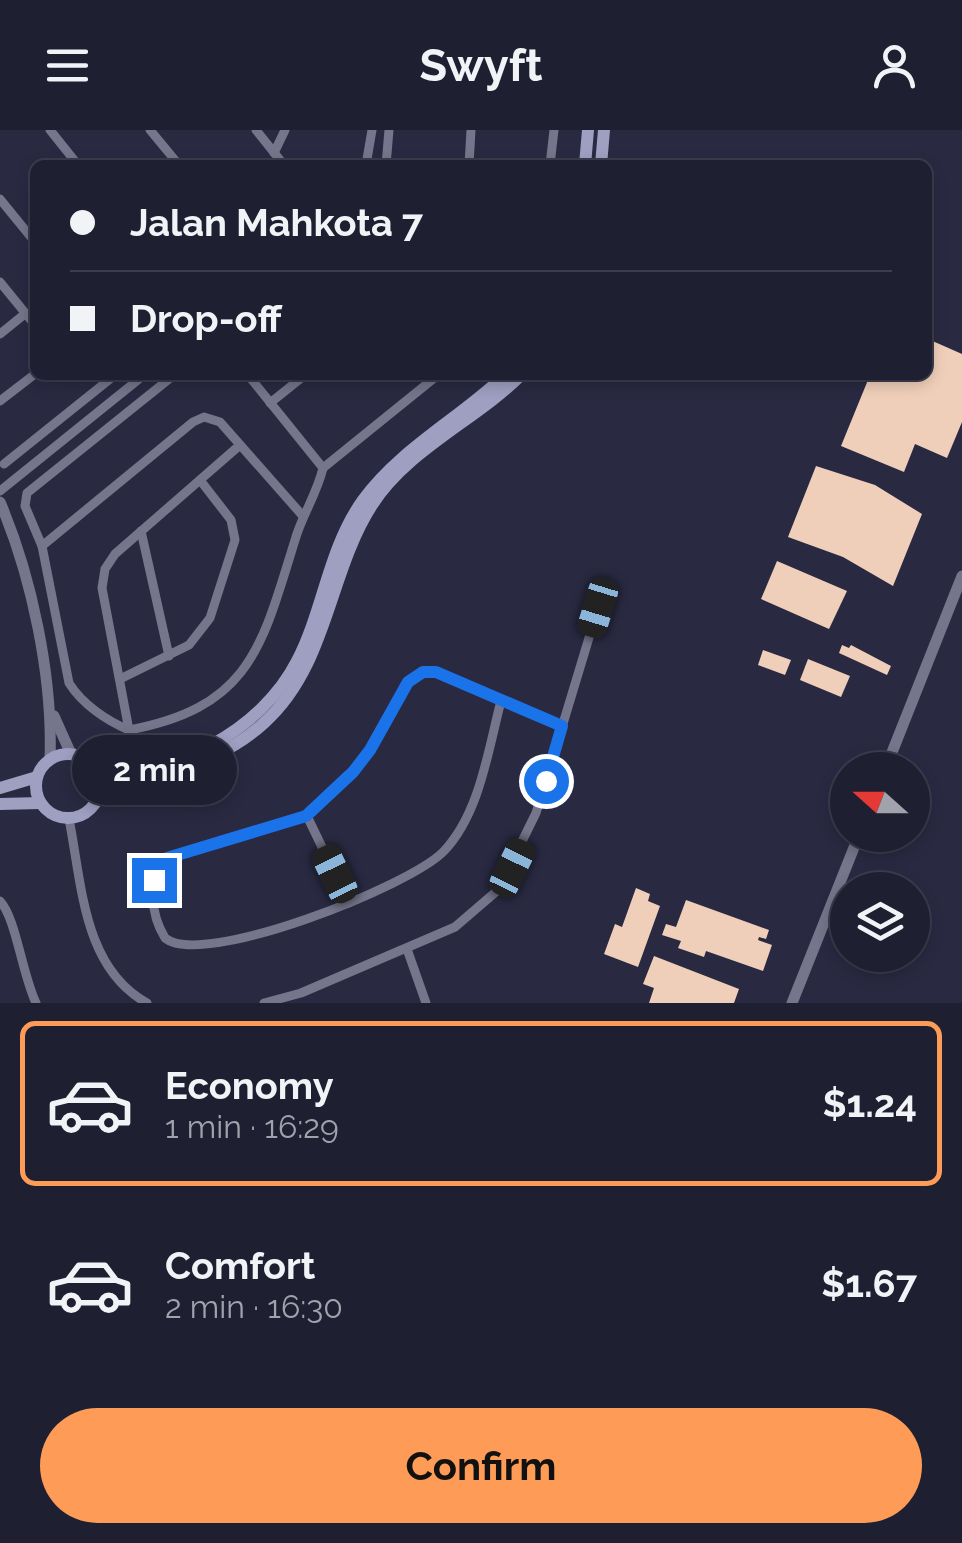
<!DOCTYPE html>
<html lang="en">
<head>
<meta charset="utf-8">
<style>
	body { margin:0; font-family:Raleway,sans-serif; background:#27273a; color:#f1f3f6; height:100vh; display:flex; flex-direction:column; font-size:38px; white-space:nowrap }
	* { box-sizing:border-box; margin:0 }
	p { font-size:32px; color:#a1a2ac }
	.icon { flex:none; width:55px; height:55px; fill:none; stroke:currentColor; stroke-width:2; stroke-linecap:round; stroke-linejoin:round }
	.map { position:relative; height:873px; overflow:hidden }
	.sheet { display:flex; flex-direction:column; background:#1f1f32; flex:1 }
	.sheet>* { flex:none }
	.banner { position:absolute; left:30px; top:30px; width:902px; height:220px; border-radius:15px; box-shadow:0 5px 15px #0003,0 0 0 2px #3c3d4d; display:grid; align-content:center; height:220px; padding:0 40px; background:#1f1f32 }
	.needle { width:65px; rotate:291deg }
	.controls { position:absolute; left:830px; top:622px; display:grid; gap:20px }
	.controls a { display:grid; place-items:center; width:100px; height:100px; border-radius:50%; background:#1f1f32; box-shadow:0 5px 15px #0003,0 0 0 2px #3c3d4d; font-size:50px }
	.end { position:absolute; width:45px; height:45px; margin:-22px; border:12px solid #1a73e8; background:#fff; box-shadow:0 0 0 5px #fff }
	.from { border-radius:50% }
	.bubble { position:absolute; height:70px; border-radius:35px; background:#1f1f32; box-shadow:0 5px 15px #0003,0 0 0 2px #3c3d4d; font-size:32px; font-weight:700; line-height:70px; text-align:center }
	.car { position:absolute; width:30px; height:60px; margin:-30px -15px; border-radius:12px; box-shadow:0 0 8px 2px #0007; background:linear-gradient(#222 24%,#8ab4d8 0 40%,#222 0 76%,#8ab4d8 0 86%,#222 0) }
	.banner b { display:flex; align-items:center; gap:35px; height:95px; font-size:38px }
	.banner b+b { border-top:2px solid #3c3d4d }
	.banner i { width:25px; height:25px; background:#f1f3f6 }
	ul { padding:18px 0 0; list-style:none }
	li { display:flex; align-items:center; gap:30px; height:165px; margin:0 20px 15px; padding:0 20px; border:5px solid transparent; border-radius:15px }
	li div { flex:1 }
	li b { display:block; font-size:38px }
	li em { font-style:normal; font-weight:700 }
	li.on { border-color:#fe9c57 }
	li>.icon { width:90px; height:90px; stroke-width:1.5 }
	.button { display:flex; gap:20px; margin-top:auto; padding:20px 40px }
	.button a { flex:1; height:115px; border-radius:60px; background:#fe9c57; color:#111; font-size:40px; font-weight:700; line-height:115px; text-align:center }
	header { display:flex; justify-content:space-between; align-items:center; height:130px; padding:0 40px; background:#1f1f32; font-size:45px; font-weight:700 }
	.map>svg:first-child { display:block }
	.building { fill:#f0cfba }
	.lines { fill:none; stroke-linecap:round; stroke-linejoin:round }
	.minor { stroke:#75758b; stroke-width:9 }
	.tertiary { stroke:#75758b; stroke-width:11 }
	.secondary { stroke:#9e9fc1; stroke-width:12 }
	.route { stroke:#1a73e8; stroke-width:12 }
</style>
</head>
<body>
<header><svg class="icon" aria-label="menu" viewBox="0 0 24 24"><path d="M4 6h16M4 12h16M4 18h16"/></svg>Swyft<svg class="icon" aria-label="person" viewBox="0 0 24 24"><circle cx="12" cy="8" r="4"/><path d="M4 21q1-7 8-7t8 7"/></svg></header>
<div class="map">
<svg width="962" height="873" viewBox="0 0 962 873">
	<rect width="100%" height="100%" fill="#292942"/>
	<g class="building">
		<path d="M928,209L962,224V292L947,328L915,314L904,342L841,316L870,245H928Z"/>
		<path d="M816,336L875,355L922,384L893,456L843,427L788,407Z"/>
		<path d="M777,431L847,461L829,499L761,469Z"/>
		<path d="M842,515L849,518L851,515L891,536L887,545L839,523Z"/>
		<path d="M763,520L791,530L785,545L758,535Z"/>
		<path d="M808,529L850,546L841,567L800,550Z"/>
		<path d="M636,758L650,764L648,771L660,776L638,837L604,824L615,794L622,797Z"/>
		<path d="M686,770L769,800L766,809L759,807L758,810L772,815L763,841L706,821L704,827L678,818L681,811L662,805L666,794L676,797Z"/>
		<path d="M654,826L739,859L734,873H649L654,858L643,854Z"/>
	</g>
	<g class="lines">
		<g class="minor">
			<path d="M50,0L78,35"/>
			<path d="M150,0L179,35"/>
			<path d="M256,0L284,35"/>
			<path d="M274,23L285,0"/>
			<path d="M366,35L372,0"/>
			<path d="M386,35L389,0"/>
			<path d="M469,35L471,0"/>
			<path d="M550,35L554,0"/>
			<path d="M0,69L35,112"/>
			<path d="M0,152L35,195"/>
			<path d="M0,204L26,183"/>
			<path d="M248,245L323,338"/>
			<path d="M0,271L35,244"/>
			<path d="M270,273L305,245"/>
			<path d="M4,334L115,245"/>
			<path d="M323,338L438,245"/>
			<path d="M0,361L144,245"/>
			<path d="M141,401L169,526"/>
			<path d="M42,416L193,292L204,287L220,292L302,385"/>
			<path d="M120,549L189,515L210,488L235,410L231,390L200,350"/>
			<path d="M501,571C488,620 480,683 444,721C411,756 202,839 165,808C151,785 146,748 167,728L307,686L353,642L371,619L408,551L423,542H436L562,596"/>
			<path d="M129,600C107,591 82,574 69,553L42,416L25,376L27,363L174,245"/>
			<path d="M129,600C251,577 262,516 295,410C302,385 317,364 323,338"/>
			<path d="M129,600L102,458L105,439L115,424L240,315"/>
			<path d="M307,686L349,773"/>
			<path d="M69,689C82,754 83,838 147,873"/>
			<path d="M0,771C16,788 22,844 36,873"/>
			<path d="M407,819L426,873"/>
			<path d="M264,873L301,863L455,797L498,760L536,683L598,478"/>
		</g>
		<g class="tertiary">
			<path d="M0,372C32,447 53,548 50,629"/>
			<path d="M54,586L71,624"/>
			<path d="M885,640L962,446"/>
			<path d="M792,873L859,705"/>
		</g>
		<g class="secondary">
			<path d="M585,35L588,0"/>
			<path d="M601,35L604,0"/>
			<circle cx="68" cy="656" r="32"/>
			<path d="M94,637C172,650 262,600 297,531C324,479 328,419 363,370C400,319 460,288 505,245"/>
			<path d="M0,658L37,647"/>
			<path d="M99,665C159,635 210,643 265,592C328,535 328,443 372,375C407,320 476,290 521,245"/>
			<path d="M0,674L40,673"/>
		</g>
	</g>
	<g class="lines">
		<path class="route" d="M154,750L167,728L306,686L353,642L370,620L408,552L423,542H436L562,596L546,651"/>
	</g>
</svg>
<div class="controls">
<a><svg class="needle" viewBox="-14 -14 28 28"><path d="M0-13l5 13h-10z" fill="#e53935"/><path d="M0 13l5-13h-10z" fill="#a1a2ac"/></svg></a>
<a><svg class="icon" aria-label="layers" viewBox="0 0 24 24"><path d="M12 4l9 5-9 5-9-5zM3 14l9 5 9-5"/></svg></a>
</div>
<i class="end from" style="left:546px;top:651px"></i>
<i class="end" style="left:154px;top:750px"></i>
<div class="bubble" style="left:72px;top:605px;width:165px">2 min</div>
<i class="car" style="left:598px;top:478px;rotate:197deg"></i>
<i class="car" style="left:512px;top:738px;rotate:26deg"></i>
<i class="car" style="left:335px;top:744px;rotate:334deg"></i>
<div class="banner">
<b><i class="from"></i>Jalan Mahkota 7</b>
<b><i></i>Drop-off</b>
</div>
</div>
<section class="sheet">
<ul>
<li class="on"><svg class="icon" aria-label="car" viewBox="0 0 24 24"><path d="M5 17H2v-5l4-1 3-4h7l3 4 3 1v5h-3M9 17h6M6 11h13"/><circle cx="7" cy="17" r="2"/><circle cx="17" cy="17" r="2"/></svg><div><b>Economy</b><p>1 min · 16:29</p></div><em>$1.24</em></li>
<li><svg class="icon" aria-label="car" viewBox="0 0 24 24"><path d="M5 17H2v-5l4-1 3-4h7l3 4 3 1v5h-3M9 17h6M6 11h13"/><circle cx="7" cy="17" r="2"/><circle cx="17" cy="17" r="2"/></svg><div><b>Comfort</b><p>2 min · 16:30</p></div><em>$1.67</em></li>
</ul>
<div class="button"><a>Confirm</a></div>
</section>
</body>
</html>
